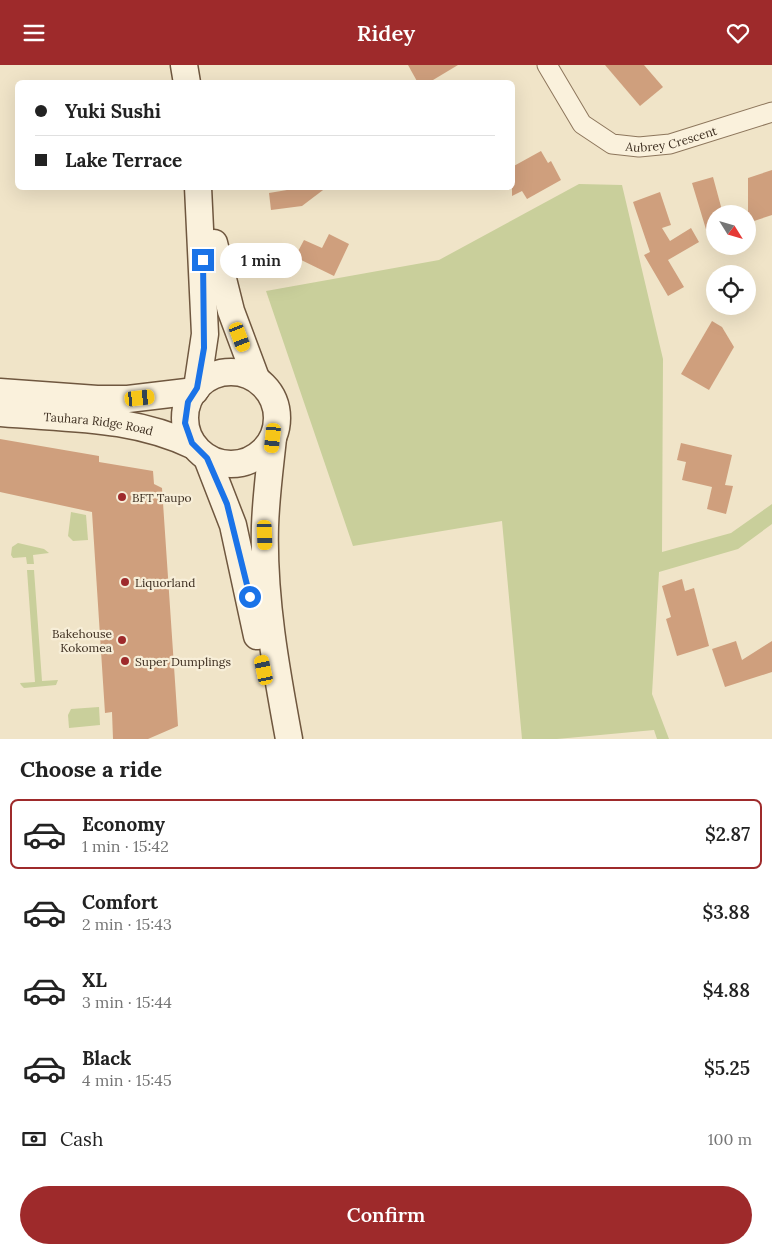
<!DOCTYPE html>
<html lang="en">
<head>
<meta charset="utf-8">
<style>
	body { margin:0; font-family:Lora,serif; background:#f2f2f2; color:#222; height:100vh; display:flex; flex-direction:column; font-size:19px; white-space:nowrap }
	* { box-sizing:border-box; margin:0 }
	p { font-size:16px; color:#767676 }
	.icon { flex:none; width:28px; height:28px; fill:none; stroke:currentColor; stroke-width:2; stroke-linecap:round; stroke-linejoin:round }
	.map { position:relative; height:674px; overflow:hidden }
	.panel { display:flex; flex-direction:column; background:#fff; flex:1 }
	.panel>* { flex:none }
	.guide { position:absolute; left:15px; top:15px; width:500px; height:110px; border-radius:8px; box-shadow:0 5px 20px #0002; display:grid; align-content:center; height:110px; padding:0 20px; background:#fff }
	.needle { width:32px; rotate:127deg }
	.fabs { position:absolute; left:706px; top:140px; display:grid; gap:10px }
	.fabs a { display:grid; place-items:center; width:50px; height:50px; border-radius:50%; background:#fff; box-shadow:0 5px 20px #0002; font-size:25px }
	.end { position:absolute; width:22px; height:22px; margin:-11px; border:6px solid #1a73e8; background:#fff; box-shadow:0 0 0 2px #fff }
	.from { border-radius:50% }
	.bubble { position:absolute; height:35px; border-radius:18px; background:#fff; box-shadow:0 5px 20px #0002; font-size:16px; font-weight:600; line-height:35px; text-align:center }
	.car { position:absolute; width:15px; height:30px; margin:-15px -8px; border-radius:6px; box-shadow:0 0 4px 1px #0007; background:linear-gradient(#f5c518 24%,#345 0 40%,#f5c518 0 76%,#345 0 86%,#f5c518 0) }
	.guide b { display:flex; align-items:center; gap:18px; height:48px; font-size:19px }
	.guide b+b { border-top:1px solid #e0e0e0 }
	.guide i { width:12px; height:12px; background:#222 }
	ul { padding:0; list-style:none }
	li { display:flex; align-items:center; gap:15px; height:70px; margin:0 10px 8px; padding:0 10px; border:2px solid transparent; border-radius:8px }
	li div { flex:1 }
	li b { display:block; font-size:19px }
	li em { font-style:normal; font-weight:600 }
	li.on { border-color:#9e2a2b }
	li>.icon { width:45px; height:45px; stroke-width:1.5 }
	h2 { padding:0 20px; font-size:22px; line-height:60px }
	.pay { display:flex; align-items:center; gap:12px; height:55px; padding:0 20px; font-size:19px }
	.pay p { margin-inline-start:auto }
	.primary-button { display:flex; gap:10px; margin-top:auto; padding:10px 20px }
	.primary-button a { flex:1; height:58px; border-radius:30px; background:#9e2a2b; color:#fff; font-size:20px; font-weight:600; line-height:58px; text-align:center }
	header { display:flex; justify-content:space-between; align-items:center; height:65px; padding:0 20px; background:#9e2a2b; color:#fff; font-size:22px; font-weight:600 }
	.map>svg:first-child { display:block }
	.green { fill:#c9cf9b }
	.building { fill:#cf9f7d }
	.lines { fill:none; stroke-linecap:round; stroke-linejoin:round }
	.street-casing { stroke:#8d765c; stroke-width:21 }
	.secondary-casing { stroke:#6f573f; stroke-width:29 }
	.street { stroke:#faf1dc; stroke-width:19 }
	.secondary { stroke:#faf1dc; stroke-width:26 }
	.route { stroke:#1a73e8; stroke-width:6 }
	.poi-dot { fill:#9e2a2b; stroke:#f7eed8; stroke-width:2 }
	.labels { text-anchor:middle; dominant-baseline:central; stroke-width:4.5; stroke-linejoin:round; paint-order:stroke }
	.street-label { font-size:12px; fill:#3d2e20; stroke:#f7eed8 }
	.poi-label { font-size:12px; fill:#3d2e20; stroke:#f7eed8; text-anchor:start }
</style>
</head>
<body>
<header><svg class="icon" aria-label="menu" viewBox="0 0 24 24"><path d="M4 6h16M4 12h16M4 18h16"/></svg>Ridey<svg class="icon" aria-label="heart" viewBox="0 0 24 24"><path d="M12 20l-8-8c-3-5 5-10 8-4 3-6 11-1 8 4z"/></svg></header>
<div class="map">
<svg width="772" height="674" viewBox="0 0 772 674">
	<rect width="100%" height="100%" fill="#f0e4c8"/>
	<g class="green">
		<path d="M579,119L622,120L663,294L662,487L731,468L772,439V459L738,484L659,507L652,629L669,674H657L654,665L557,674H522L502,456L353,481L266,226L439,195Z"/>
		<path d="M71,447L86,450L88,475L73,476L68,471Z"/>
		<path d="M18,478L44,484L49,488L33,490L34,499H27L26,492L13,493L11,490L12,482Z"/>
		<path d="M27,505H34L42,616L58,615L56,620L24,623L21,620L20,618L35,617Z"/>
		<path d="M99,642L100,660L69,663L68,650L71,644Z"/>
	</g>
	<g class="building">
		<path d="M408,0H458L428,18H418Z"/>
		<path d="M605,0H644L663,22L640,41Z"/>
		<path d="M541,86L548,98L551,96L561,115L527,134L522,126L512,131V102Z"/>
		<path d="M772,105V150L748,158V113Z"/>
		<path d="M713,112L723,149H715V168L708,171L692,118Z"/>
		<path d="M305,122H327L302,141L271,145L269,128Z"/>
		<path d="M660,127L671,160L662,163L670,176L691,163L699,177L668,195L684,222L668,231L644,190L650,187L633,137Z"/>
		<path d="M329,169L349,179L334,211L295,192L304,175L322,183Z"/>
		<path d="M712,256L722,262L734,282L709,325L681,309Z"/>
		<path d="M0,374L99,391V397L153,406L154,419L162,423L178,661L148,674H113L112,647L105,648L92,447L0,427Z"/>
		<path d="M681,378L732,390L725,420L733,421L726,449L707,444L712,422L682,415L686,397L677,395Z"/>
		<path d="M682,514L685,526L694,523L709,581L677,591L666,554L671,552L662,521Z"/>
		<path d="M736,576L742,595L772,576V607L725,622L712,584Z"/>
	</g>
	<g class="lines">
		<defs>
			<g id="street">
				<path id="s1" d="M547,0L582,59L612,79L639,82L670,79L772,47"/>
			</g>
			<g id="secondary">
				<path d="M184,0L187,18"/>
				<path d="M214,178L231,246L256,313"/>
				<circle cx="231" cy="353" r="46"/>
				<path d="M197,323L205,269L198,122"/>
				<path d="M0,327L97,334H128L195,326"/>
				<path id="s2" d="M0,348C68,354 131,351 194,381"/>
				<path d="M273,373C270,402 266,431 265,461C263,532 276,604 289,674"/>
				<path d="M207,393L233,460L257,571"/>
			</g>
		</defs>
		<use href="#street" class="street-casing"/>
		<use href="#secondary" class="secondary-casing"/>
		<use href="#street" class="street"/>
		<use href="#secondary" class="secondary"/>
	</g>
	<g class="lines">
		<path class="route" d="M203,195L204,283L197,323L188,337L185,358L192,378L207,393L227,439L250,532"/>
	</g>
	<g class="poi-dot">
		<circle cx="122" cy="432" r="5"/>
		<circle cx="125" cy="517" r="5"/>
		<circle cx="122" cy="575" r="5"/>
		<circle cx="125" cy="596" r="5"/>
	</g>
	<g class="labels">
		<g class="street-label">
			<text stroke="none"><textPath href="#s1" startOffset="165">Aubrey Crescent</textPath></text>
			<text stroke="none"><textPath href="#s2" startOffset="99">Tauhara Ridge Road</textPath></text>
		</g>
		<g class="poi-label">
			<text x="132" y="432">BFT Taupo</text>
			<text x="135" y="517">Liquorland</text>
			<text x="112" y="568" text-anchor="end">Bakehouse<tspan x="112" dy="14">Kokomea</tspan></text>
			<text x="135" y="596">Super Dumplings</text>
		</g>
	</g>
</svg>
<div class="fabs">
<a><svg class="needle" viewBox="-14 -14 28 28"><path d="M0-13l5 13h-10z" fill="#e53935"/><path d="M0 13l5-13h-10z" fill="#767676"/></svg></a>
<a><svg class="icon" aria-label="locate" viewBox="0 0 24 24"><circle cx="12" cy="12" r="6"/><path d="M12 2v4M12 18v4M2 12h4M18 12h4"/></svg></a>
</div>
<i class="end from" style="left:250px;top:532px"></i>
<i class="end" style="left:203px;top:195px"></i>
<div class="bubble" style="left:220px;top:178px;width:82px">1 min</div>
<i class="car" style="left:240px;top:272px;rotate:159deg"></i>
<i class="car" style="left:140px;top:333px;rotate:84deg"></i>
<i class="car" style="left:273px;top:373px;rotate:186deg"></i>
<i class="car" style="left:265px;top:470px;rotate:178deg"></i>
<i class="car" style="left:264px;top:605px;rotate:348deg"></i>
<div class="guide">
<b><i class="from"></i>Yuki Sushi</b>
<b><i></i>Lake Terrace</b>
</div>
</div>
<section class="panel">
<h2>Choose a ride</h2>
<ul>
<li class="on"><svg class="icon" aria-label="car" viewBox="0 0 24 24"><path d="M5 17H2v-5l4-1 3-4h7l3 4 3 1v5h-3M9 17h6M6 11h13"/><circle cx="7" cy="17" r="2"/><circle cx="17" cy="17" r="2"/></svg><div><b>Economy</b><p>1 min · 15:42</p></div><em>$2.87</em></li>
<li><svg class="icon" aria-label="car" viewBox="0 0 24 24"><path d="M5 17H2v-5l4-1 3-4h7l3 4 3 1v5h-3M9 17h6M6 11h13"/><circle cx="7" cy="17" r="2"/><circle cx="17" cy="17" r="2"/></svg><div><b>Comfort</b><p>2 min · 15:43</p></div><em>$3.88</em></li>
<li><svg class="icon" aria-label="car" viewBox="0 0 24 24"><path d="M5 17H2v-5l4-1 3-4h7l3 4 3 1v5h-3M9 17h6M6 11h13"/><circle cx="7" cy="17" r="2"/><circle cx="17" cy="17" r="2"/></svg><div><b>XL</b><p>3 min · 15:44</p></div><em>$4.88</em></li>
<li><svg class="icon" aria-label="car" viewBox="0 0 24 24"><path d="M5 17H2v-5l4-1 3-4h7l3 4 3 1v5h-3M9 17h6M6 11h13"/><circle cx="7" cy="17" r="2"/><circle cx="17" cy="17" r="2"/></svg><div><b>Black</b><p>4 min · 15:45</p></div><em>$5.25</em></li>
</ul>
<div class="pay"><svg class="icon" aria-label="cash" viewBox="0 0 24 24"><path d="M3 7h18v10H3z"/><circle cx="12" cy="12" r="2"/></svg>Cash<p>100 m</p></div>
<div class="primary-button"><a>Confirm</a></div>
</section>
</body>
</html>
